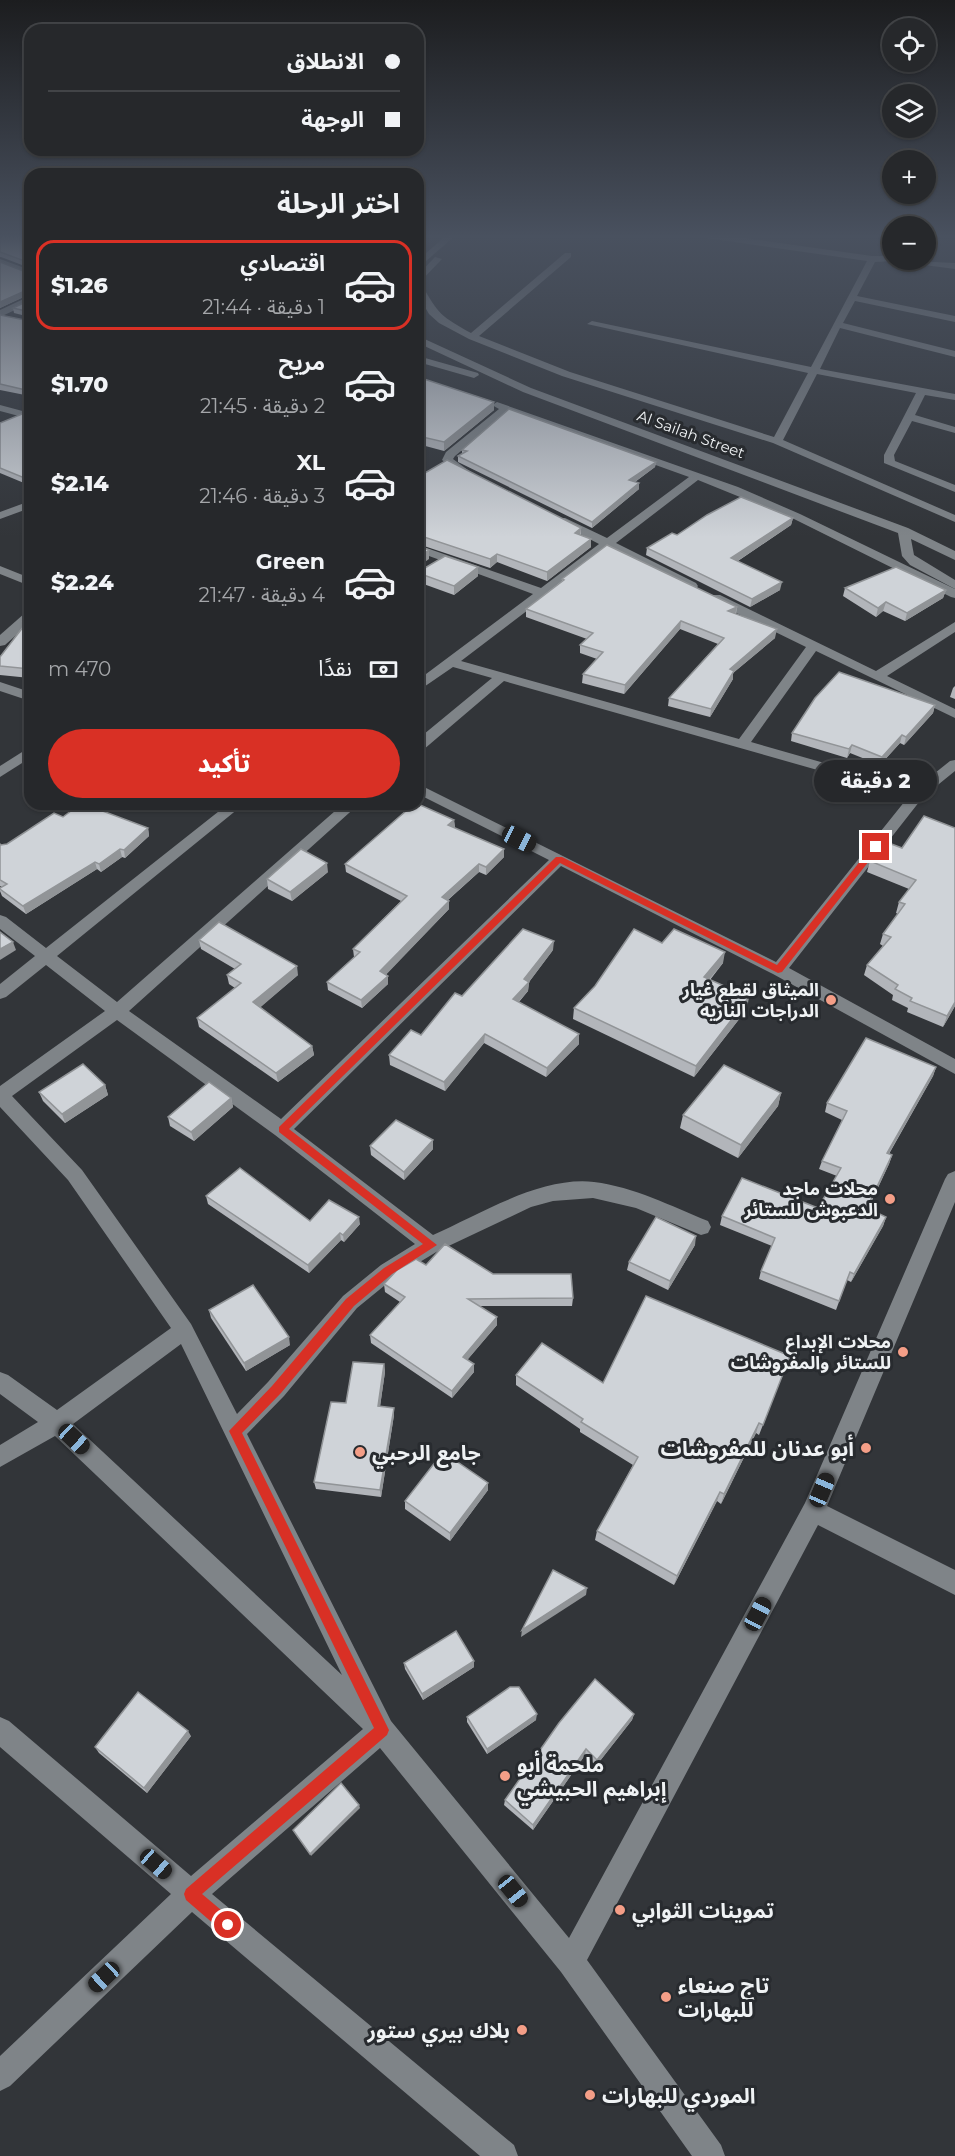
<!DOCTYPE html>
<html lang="ar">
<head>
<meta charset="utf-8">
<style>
	body { margin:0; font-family:Montserrat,"Noto Sans Arabic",sans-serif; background:#2e3033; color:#f1f3f6; direction:rtl; height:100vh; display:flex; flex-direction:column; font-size:22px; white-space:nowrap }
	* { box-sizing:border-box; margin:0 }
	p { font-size:20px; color:#a4a6a9 }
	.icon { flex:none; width:33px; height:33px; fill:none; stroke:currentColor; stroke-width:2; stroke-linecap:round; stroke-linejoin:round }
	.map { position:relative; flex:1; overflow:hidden; direction:ltr }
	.panel { position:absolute; left:24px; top:168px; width:400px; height:642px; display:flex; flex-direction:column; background:#26282b; border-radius:18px; box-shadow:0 2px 4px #0004,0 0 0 2px #424447; direction:rtl }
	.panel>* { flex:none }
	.top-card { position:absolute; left:24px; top:24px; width:400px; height:132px; border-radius:18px; box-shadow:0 2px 4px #0004,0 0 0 2px #424447; direction:rtl; display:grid; align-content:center; height:132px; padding:0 24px; background:#26282b }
	.buttons { position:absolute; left:882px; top:18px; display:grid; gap:12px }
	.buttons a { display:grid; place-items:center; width:54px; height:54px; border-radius:50%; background:#26282b; box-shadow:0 2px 4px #0004,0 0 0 2px #424447; font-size:30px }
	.end { position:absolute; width:27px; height:27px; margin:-14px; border:8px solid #d93025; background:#fff; box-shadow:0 0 0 3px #fff }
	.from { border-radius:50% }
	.bubble { position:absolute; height:42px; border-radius:21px; background:#26282b; box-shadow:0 2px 4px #0004,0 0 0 2px #424447; font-size:20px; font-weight:800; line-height:42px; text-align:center; direction:rtl }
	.car { position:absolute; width:18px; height:36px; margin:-18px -9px; border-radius:8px; box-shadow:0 0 4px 2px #0007; background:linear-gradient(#222 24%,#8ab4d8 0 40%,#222 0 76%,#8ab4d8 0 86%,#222 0) }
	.top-card b { display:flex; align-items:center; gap:21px; height:57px; font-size:22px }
	.top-card b+b { border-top:2px solid #424447 }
	.top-card i { width:15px; height:15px; background:#f1f3f6 }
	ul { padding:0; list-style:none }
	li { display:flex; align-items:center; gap:18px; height:90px; margin:0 12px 9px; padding:0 12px; border:3px solid transparent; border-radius:18px }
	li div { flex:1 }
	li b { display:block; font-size:22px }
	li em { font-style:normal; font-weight:800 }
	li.current { border-color:#d93025 }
	li>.icon { width:54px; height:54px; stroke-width:1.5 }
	h2 { padding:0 24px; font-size:27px; line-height:72px }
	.pay { display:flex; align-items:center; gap:15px; height:66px; padding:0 24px; font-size:22px }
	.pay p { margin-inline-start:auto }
	.action { display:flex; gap:12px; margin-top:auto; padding:12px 24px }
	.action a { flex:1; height:69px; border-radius:36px; background:#d93025; color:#fff; font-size:24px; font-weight:800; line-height:69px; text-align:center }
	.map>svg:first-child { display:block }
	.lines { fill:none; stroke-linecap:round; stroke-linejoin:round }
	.street { fill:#7f8488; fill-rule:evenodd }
	.secondary { fill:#7f8488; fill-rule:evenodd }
	.wall { fill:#b2b5ba }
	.shaded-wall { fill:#919497 }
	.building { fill:#cfd3d8; stroke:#919497; stroke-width:1.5 }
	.route { fill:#d93025 }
	.poi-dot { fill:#f49e87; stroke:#282b2f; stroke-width:2 }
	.labels { text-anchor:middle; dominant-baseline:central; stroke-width:6; stroke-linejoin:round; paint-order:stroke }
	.far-street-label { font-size:15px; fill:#eff2f4; stroke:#282b2f }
	.poi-label { font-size:18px; font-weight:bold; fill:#eff2f4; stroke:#282b2f; text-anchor:end }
	.near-poi-label { font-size:21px; font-weight:bold; fill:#eff2f4; stroke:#282b2f; text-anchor:start }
</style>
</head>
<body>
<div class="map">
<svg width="955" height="2156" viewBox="0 0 955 2156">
	<rect width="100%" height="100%" fill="#323539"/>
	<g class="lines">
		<g class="street">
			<path d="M703,235H724L872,256H892V260L955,263V269L894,261L875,262L857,296L955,316V322L855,301L843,323L955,351V357L840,328L820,369L955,394V400L925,395L915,415L955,427V433L912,421L894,455L895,461L955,485V492L884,463V455L916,393L817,374L783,440L955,515V522L773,443L562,376L469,339L439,323L429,314L418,295V282L422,285C438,314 442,317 471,333L565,253H571V257L479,336L570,372L774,437L808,373L587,324L592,321L811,367L867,261L707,238Z"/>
			<path d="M929,235H939L926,243V238Z"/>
			<path d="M0,259L30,270V276L0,265Z"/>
			<path d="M30,296V303L0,317V310Z"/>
			<path d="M497,402L738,487L800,514L955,589V598L951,597L792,518L698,480L616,543L696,583L698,586L696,589H688L608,549L461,661L739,739L806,647L712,601L710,598L712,595H720L876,671L955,622V632L887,676L955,709V718L816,651L751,742L915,789L950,761L955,760V771L923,797L789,968L955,1059V1074L773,974L561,866L294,1129L433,1235C480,1214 541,1176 594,1182C634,1187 671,1206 708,1221L711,1227L708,1233L701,1235L636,1208L593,1198L553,1201L531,1207L438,1251L395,1277L357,1308L284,1396L247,1434L391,1721L569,1938L805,1503L945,1179L948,1174L955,1171V1202L827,1506L955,1570V1595L818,1525L587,1960L721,2145L725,2156H692L561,1972L380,1748L212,1894L514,2145L518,2156H480L192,1912L10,2086L0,2091V2056L171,1894L0,1747V1717L9,1721L191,1876L363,1729L55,1436L0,1467V1445L38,1422L0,1394V1372L8,1375L57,1410L171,1328L68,1180L0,1107V1086L105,1011L46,965L6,997L0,999V984L35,956L0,929V915L6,917L46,948L228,804H244L57,956L117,1002L343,804H359L129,1011L281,1119L549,860L418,794V784L776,962L909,796L504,681L423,750L418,751V739L492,678L453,667L418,691V680L533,594L418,552V545L541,588L599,544L557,522V518H565L607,538L689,477L508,412L455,456L453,459L472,473L470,475H462L442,460L446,452L499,409L492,405ZM117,1020L275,1135L415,1244L381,1265L343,1296L268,1382L237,1414L191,1324L82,1170L12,1096ZM181,1344L342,1675L73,1424Z"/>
			<path d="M0,405L30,413V419L0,411Z"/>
			<path d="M30,501V508L0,519V512Z"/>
			<path d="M0,566L30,578V586L0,574Z"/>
			<path d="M30,612V623L5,645L0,646V635L25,613Z"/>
			<path d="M0,682L30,692V701L0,691Z"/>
			<path d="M30,747V758L0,777V766Z"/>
		</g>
		<g class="secondary">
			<path d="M447,235H456L418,268V260Z"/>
			<path d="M435,257L442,259L418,284V275Z"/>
			<path d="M418,336L531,388L908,528L955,551V560L911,539L914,555L955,580V589L910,565L902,556L898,533L523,392L418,343Z"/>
			<path d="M418,356L478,373L479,375L474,378L418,362Z"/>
		</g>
	</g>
	<g class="wall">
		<path d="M0,235H30V268L1,257H0Z"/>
		<path d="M0,262L28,273L30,272V317L14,313L13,308L30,300V294L0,308Z"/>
		<path d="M0,315L30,321V396L0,390Z"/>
		<path d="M418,377L494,402V410L444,451L418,444Z"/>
		<path d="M30,415V481L24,483L0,473V423Z"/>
		<path d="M462,450L656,462L655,467L635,482L639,483V489L592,528L458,462V456L462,454Z"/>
		<path d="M418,477L581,528V535L591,547L547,581L497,562L490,568L418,544Z"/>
		<path d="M793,518L791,525L738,561L780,590L750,607L646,555L647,548Z"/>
		<path d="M418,572L478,576L454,595L418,582Z"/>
		<path d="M562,579L737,607L736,614L775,638L733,673V679L710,717L668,706L669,698L718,644L680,629L624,694L582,683L583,674L597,659L580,653V645L587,639L526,617V609L562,581Z"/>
		<path d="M845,588L946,590L943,598L905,621L883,611L876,617L843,596Z"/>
		<path d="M30,615V678L0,675V657L24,625L23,621Z"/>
		<path d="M955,686V699L950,697L953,688Z"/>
		<path d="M935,705L933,713L904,745L900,743L880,765L850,753L847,758L791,741L792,733Z"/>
		<path d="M63,817L148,828L149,836L125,858L122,857L101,872L97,869L26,914L2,896L0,891V888L2,887L0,886V844L1,845L7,844Z"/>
		<path d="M454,820L455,828L504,849V857L486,875L479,872L448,900L449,901V909L386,974L388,976V984L362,1008L328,990L327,982L354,957L353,949L401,901L346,872L345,864Z"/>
		<path d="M955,828V1006L943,1027L907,1012L908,1008L892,1000L893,995L864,975L867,965L883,946L880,944L883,934L898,914L896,913L899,902L909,889L867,872L870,861L902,848Z"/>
		<path d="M328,872L292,901L268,889L267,879Z"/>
		<path d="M199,940L298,975L260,1007L312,1046L314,1055L278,1082L199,1027L197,1018L235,988L229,984L227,975L235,969L201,949Z"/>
		<path d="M662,943L723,963L710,980L747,1009L694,1077L573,1019L574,1008Z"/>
		<path d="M553,950L529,982L528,991L519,1002L579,1034V1044L546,1077L484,1043L445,1091L390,1065L389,1055L421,1035L462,996Z"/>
		<path d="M936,1067L933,1076L889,1154L892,1155L889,1164L868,1209L886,1217L883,1226L851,1282L847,1280L836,1310L759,1279L761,1271L772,1246L720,1225L722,1216L818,1208L837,1176L819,1169L822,1161L842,1120L825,1112L827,1103Z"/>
		<path d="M105,1085L108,1095L65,1123L43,1101L39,1092Z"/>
		<path d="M781,1093L778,1106L738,1158L680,1128L683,1115Z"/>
		<path d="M231,1098L233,1107L194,1141L170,1126L168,1117Z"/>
		<path d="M370,1146L433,1149L404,1180L371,1155Z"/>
		<path d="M206,1196L310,1221L360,1224L344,1242L341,1240L309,1273L208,1204Z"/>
		<path d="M695,1245L668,1290L627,1270L629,1262Z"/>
		<path d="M426,1265L493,1274L573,1298L572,1306H480L497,1325L467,1360L474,1372L452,1398L371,1343L370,1335L400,1302L385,1292L384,1284Z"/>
		<path d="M209,1310L290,1345L246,1371L211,1318Z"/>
		<path d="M384,1364L385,1372L380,1406L394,1415L381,1497L316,1489L314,1482L346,1403Z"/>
		<path d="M786,1366L759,1435L756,1433L721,1504L717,1501L674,1585L595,1540L597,1531L633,1465L580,1432V1429L516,1385V1375L603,1383Z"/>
		<path d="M488,1483V1490L450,1541L405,1509V1501Z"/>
		<path d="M474,1661V1667L423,1700L405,1669L404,1663Z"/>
		<path d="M634,1714L632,1720L596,1766L585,1755L533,1830L504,1805L505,1800Z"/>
		<path d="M467,1717L536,1720L487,1754L467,1722Z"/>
		<path d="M191,1736L147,1793L99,1753L95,1747Z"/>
	</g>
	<g class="shaded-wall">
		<path d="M29,289L30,294L0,308V302Z"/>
		<path d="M494,402V410L444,451V442Z"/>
		<path d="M656,462L655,467L629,486V480Z"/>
		<path d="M30,474V481L24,483L22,477Z"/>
		<path d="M639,483V489L592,528V522Z"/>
		<path d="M793,518L791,525L730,566L731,558Z"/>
		<path d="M581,528L580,537L575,533Z"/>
		<path d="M591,539V547L547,581V572Z"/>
		<path d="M429,550V559L418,567V558Z"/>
		<path d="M497,554V562L490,568V559Z"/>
		<path d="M478,567V576L454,595V586Z"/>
		<path d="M782,582L780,590L750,607L752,599Z"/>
		<path d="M946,590L943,598L905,621L907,613Z"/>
		<path d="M886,602L883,611L876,617L878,608Z"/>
		<path d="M737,607L735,615L728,611Z"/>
		<path d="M681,621L680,629L624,694L625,685Z"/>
		<path d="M777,629L775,638L733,673V679L710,717L711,709L730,669Z"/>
		<path d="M935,705L933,713L904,745L906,737Z"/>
		<path d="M902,735L900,743L880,765L882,757Z"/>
		<path d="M852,745L850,753L847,758L849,749Z"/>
		<path d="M454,820L455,828L448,825Z"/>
		<path d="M148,828L149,836L125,858L124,850Z"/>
		<path d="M120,849L122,857L101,872L99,864Z"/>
		<path d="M504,849V857L486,875V867Z"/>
		<path d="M95,862L97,869L26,914L23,906Z"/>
		<path d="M327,863L328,872L292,901L290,892Z"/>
		<path d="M479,864V872L442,905V897Z"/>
		<path d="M449,901V909L381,980L380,971Z"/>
		<path d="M554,941L553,950L529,982L528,991L513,1008V999L524,979Z"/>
		<path d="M13,942L16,950L0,960V949Z"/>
		<path d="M725,952L723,963L702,988L704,977Z"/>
		<path d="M297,966L298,975L255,1012L253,1002Z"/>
		<path d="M388,976V984L362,1008L361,1000Z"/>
		<path d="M749,997L747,1009L694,1077L696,1066Z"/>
		<path d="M955,1002V1006L943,1027L947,1016Z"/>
		<path d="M485,1034L484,1043L445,1091L444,1082Z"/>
		<path d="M579,1034V1044L546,1077L547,1068Z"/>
		<path d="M312,1046L314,1055L278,1082L276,1073Z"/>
		<path d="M936,1067L933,1076L884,1162L887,1153Z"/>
		<path d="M105,1085L108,1095L65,1123L62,1114Z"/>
		<path d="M781,1093L778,1106L738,1158L741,1145Z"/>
		<path d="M231,1098L233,1107L194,1141L191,1132Z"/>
		<path d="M433,1140V1149L404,1180V1172Z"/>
		<path d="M892,1155L889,1164L864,1217L867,1208Z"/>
		<path d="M359,1217L360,1224L344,1242L343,1235Z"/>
		<path d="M886,1217L883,1226L851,1282L854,1274Z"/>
		<path d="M340,1233L341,1240L309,1273L308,1265Z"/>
		<path d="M696,1236L695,1245L668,1290L670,1281Z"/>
		<path d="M497,1317V1325L463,1365V1357Z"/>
		<path d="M289,1337L290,1345L246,1371L244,1363Z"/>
		<path d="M384,1364L385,1372L379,1414L378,1406Z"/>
		<path d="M474,1364V1372L452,1398V1391Z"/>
		<path d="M394,1408V1415L381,1497L380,1490Z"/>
		<path d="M759,1423L756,1433L721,1504L724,1494Z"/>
		<path d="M488,1483V1490L450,1541V1533Z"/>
		<path d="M720,1492L717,1501L674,1585L677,1576Z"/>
		<path d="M587,1588L586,1595L521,1637L522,1630Z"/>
		<path d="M474,1661V1667L423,1700L422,1694Z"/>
		<path d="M537,1714L536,1720L487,1754V1749Z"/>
		<path d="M634,1714L632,1720L596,1766L597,1760Z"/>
		<path d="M188,1731L191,1736L147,1793L144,1788Z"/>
		<path d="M586,1749L585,1755L533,1830V1825Z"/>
		<path d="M359,1805L360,1808L311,1856L310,1854Z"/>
	</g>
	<g class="building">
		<path d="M0,235H30V265V263L0,252Z"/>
		<path d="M0,262L28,273L30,272V312L13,308L30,300L29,289L0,302Z"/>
		<path d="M0,315L30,321V391L0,384Z"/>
		<path d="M418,377L494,402L444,442L418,436Z"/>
		<path d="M509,409L656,462L629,480L639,483L592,522L458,456L467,451L462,450Z"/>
		<path d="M22,414L30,415V474L22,477L0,468V423Z"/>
		<path d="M447,460L581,528L575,533L591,539L547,572L497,554L490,559L418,535V477Z"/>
		<path d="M741,497L793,518L731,558L782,582L752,599L647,548L672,533L677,535L707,515Z"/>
		<path d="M607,545L737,607L728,611L777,629L730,669L734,671L711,709L669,698L724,638L681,621L625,685L583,674L603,652L580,645L593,633L526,609L564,580L562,579Z"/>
		<path d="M418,546L429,550L418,558Z"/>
		<path d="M445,556L478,567L454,586L418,573V572Z"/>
		<path d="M896,567L946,590L907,613L886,602L878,608L845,588Z"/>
		<path d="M30,615V669L0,666V657L27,622L23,621Z"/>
		<path d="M839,672L935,705L906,737L902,735L882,757L852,745L849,749L792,733L815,698Z"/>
		<path d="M80,804H84L148,828L124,850L120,849L99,864L95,862L23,906L0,889V888L7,884L0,880V844L1,845L7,844L54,813L63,817Z"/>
		<path d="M414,804H418L454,820L448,825L504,849L486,867L479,864L442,897L449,901L380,971L388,976L361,1000L327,982L360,952L353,949L407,896L345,864Z"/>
		<path d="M924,816L955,828V1002L947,1016L910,1001L912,998L895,989L898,985L867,965L891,937L883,934L905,904L899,902L916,880L870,861L886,842L902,848Z"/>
		<path d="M301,849L327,863L290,892L267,879Z"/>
		<path d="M219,922L297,966L253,1002L312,1046L276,1073L197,1018L241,983L227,975L241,964L199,940Z"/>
		<path d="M523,929L554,941L524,979L529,982L513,999L579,1034L547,1068L485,1034L444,1082L389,1055L411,1030L421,1035L455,993L462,996Z"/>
		<path d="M634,929L662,943L674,929L725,952L704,977L749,997L696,1066L574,1008L595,986Z"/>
		<path d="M0,932L13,942L0,949Z"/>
		<path d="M866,1038L936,1067L887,1153L892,1155L867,1208L886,1217L854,1274L850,1272L839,1301L761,1271L775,1238L722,1216L742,1178L818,1208L841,1168L822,1161L847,1111L827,1103Z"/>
		<path d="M83,1064L105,1085L62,1114L39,1092Z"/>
		<path d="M724,1065L781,1093L741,1145L683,1115Z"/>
		<path d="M209,1082L231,1098L191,1132L168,1117Z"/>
		<path d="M396,1120L433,1140L404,1172L370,1146Z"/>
		<path d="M240,1168L310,1221L329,1200L359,1217L343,1235L340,1233L308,1265L206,1196Z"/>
		<path d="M656,1217L696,1236L670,1281L629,1262Z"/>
		<path d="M445,1244L493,1274H571L573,1298L468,1299L497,1317L463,1357L474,1364L452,1391L370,1335L405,1297L384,1284L397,1270L416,1259L426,1265Z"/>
		<path d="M253,1285L289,1337L244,1363L209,1310Z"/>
		<path d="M646,1296L790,1356L763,1425L759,1423L724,1494L720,1492L677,1576L597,1531L638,1457L581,1422L583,1419L516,1375L542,1343L603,1383Z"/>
		<path d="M353,1362L384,1364L378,1406L394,1408L380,1490L314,1482L331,1402L346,1403Z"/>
		<path d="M443,1452L488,1483L450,1533L405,1501Z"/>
		<path d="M553,1570L587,1588L522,1630Z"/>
		<path d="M456,1631L474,1661L422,1694L404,1663Z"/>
		<path d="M595,1679L634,1714L597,1760L586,1749L533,1825L505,1800L559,1723Z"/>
		<path d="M510,1687H519L537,1714L487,1749L467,1717Z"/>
		<path d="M138,1692L188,1731L144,1788L95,1747Z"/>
		<path d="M341,1783L359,1805L310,1854L293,1830Z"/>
	</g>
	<linearGradient id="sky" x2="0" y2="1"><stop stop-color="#1c1d1f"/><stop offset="0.44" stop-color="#49515f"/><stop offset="1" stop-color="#49515f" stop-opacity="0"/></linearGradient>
	<rect width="955" height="537" fill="url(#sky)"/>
	<path class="route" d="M873,845L880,847L782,972L778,973L560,863L289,1129L437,1245L392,1274L354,1306L281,1393L242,1433L389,1730L387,1735L202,1894L233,1920L235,1925L233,1931L228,1933L222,1931L186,1900L184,1894L186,1889L374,1728L229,1431L272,1386L346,1299L384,1268L423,1244L279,1132V1127L556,857H562L777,965Z"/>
	<g class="poi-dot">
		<circle cx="831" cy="1000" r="6"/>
		<circle cx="890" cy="1199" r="6"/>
		<circle cx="903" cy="1352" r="6"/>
		<circle cx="866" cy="1448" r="6"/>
		<circle cx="360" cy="1452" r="6"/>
		<circle cx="505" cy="1776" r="6"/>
		<circle cx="620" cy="1910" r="6"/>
		<circle cx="666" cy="1997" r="6"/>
		<circle cx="522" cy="2030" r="6"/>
		<circle cx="590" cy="2095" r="6"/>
	</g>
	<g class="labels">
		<g class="far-street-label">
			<text transform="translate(691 434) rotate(20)">Al Sailah Street</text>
		</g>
		<g class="poi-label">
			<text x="819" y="990">الميثاق لقطع غيار<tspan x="819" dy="21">الدراجات الناريه</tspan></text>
			<text x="878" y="1189">محلات ماجد<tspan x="878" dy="21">الدعبوش للستائر</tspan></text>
			<text x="891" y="1342">محلات الإبداع<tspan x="891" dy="21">للستائر والمفروشات</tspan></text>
		</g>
		<g class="near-poi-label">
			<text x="854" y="1448" text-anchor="end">أبو عدنان للمفروشات</text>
			<text x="372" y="1452">جامع الرحبي</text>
			<text x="517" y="1764">ملحمة أبو<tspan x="517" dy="24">إبراهيم الحبيشي</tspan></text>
			<text x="632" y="1910">تموينات الثوابي</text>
			<text x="678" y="1985">تاج صنعاء<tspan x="678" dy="24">للبهارات</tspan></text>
			<text x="510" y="2030" text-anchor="end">بلاك بيري ستور</text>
			<text x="602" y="2095">الموردي للبهارات</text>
		</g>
	</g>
</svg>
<div class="buttons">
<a><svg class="icon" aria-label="locate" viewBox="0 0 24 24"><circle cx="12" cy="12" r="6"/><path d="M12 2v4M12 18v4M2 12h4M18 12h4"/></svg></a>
<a><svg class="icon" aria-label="layers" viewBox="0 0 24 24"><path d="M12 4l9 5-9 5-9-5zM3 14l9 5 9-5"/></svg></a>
<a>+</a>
<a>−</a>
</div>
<i class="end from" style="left:228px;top:1925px"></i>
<i class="end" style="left:876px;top:847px"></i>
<div class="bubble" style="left:814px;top:760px;width:123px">2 دقيقة</div>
<i class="car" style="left:519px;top:839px;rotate:117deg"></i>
<i class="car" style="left:74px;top:1439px;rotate:133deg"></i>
<i class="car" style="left:822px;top:1490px;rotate:23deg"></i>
<i class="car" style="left:758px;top:1614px;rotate:28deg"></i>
<i class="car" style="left:156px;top:1864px;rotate:131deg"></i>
<i class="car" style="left:513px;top:1891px;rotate:141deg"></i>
<i class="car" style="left:104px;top:1977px;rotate:227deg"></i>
<div class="top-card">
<b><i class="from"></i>الانطلاق</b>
<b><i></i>الوجهة</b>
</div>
<section class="panel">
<h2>اختر الرحلة</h2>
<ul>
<li class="current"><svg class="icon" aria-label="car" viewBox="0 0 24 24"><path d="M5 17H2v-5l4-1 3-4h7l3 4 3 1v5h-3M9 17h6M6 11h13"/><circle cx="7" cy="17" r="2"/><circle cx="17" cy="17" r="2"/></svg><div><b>اقتصادي</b><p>1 دقيقة · 21:44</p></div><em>$1.26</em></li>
<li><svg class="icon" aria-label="car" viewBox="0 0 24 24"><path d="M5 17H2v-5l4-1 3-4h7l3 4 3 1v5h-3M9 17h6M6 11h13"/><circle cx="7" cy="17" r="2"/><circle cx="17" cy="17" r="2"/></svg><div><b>مريح</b><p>2 دقيقة · 21:45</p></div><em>$1.70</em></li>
<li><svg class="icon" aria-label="car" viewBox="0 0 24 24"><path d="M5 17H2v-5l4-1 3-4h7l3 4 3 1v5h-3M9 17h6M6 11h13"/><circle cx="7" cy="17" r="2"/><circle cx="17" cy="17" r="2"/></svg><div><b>XL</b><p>3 دقيقة · 21:46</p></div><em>$2.14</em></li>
<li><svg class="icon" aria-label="car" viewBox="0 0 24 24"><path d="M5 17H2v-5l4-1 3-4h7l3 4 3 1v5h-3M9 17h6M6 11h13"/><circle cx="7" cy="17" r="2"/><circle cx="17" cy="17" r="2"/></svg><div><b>Green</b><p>4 دقيقة · 21:47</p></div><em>$2.24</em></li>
</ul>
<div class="pay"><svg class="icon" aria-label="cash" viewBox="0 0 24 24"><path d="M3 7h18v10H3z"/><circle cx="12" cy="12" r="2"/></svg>نقدًا<p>470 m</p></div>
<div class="action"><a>تأكيد</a></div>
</section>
</div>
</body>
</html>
